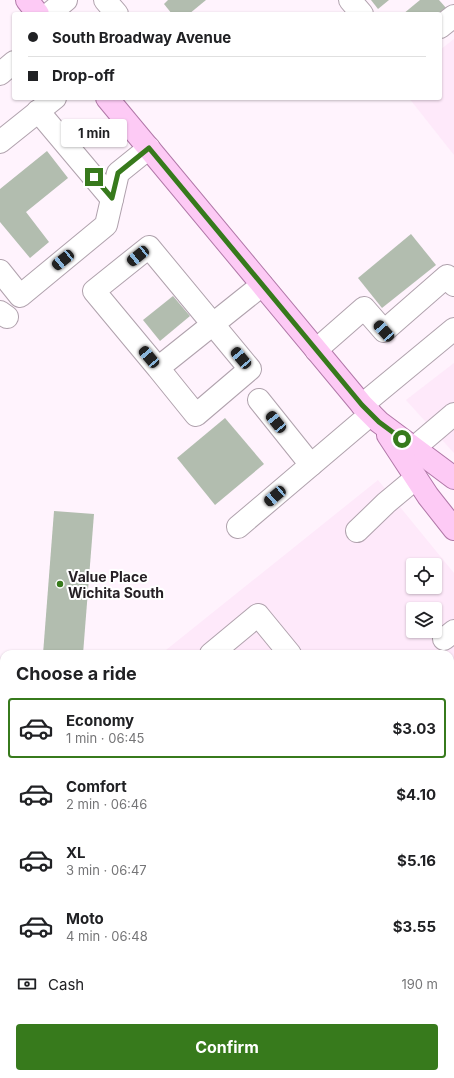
<!DOCTYPE html>
<html lang="en">
<head>
<meta charset="utf-8">
<style>
	body { margin:0; font-family:Inter,sans-serif; background:#f2f2f2; color:#202124; height:100vh; display:flex; flex-direction:column; font-size:15px; white-space:nowrap }
	* { box-sizing:border-box; margin:0 }
	p { font-size:13px; color:#757577 }
	.icon { flex:none; width:22px; height:22px; fill:none; stroke:currentColor; stroke-width:2; stroke-linecap:round; stroke-linejoin:round }
	.map { position:relative; flex:1; overflow:hidden }
	.drawer { position:absolute; left:0px; top:650px; width:454px; height:428px; display:flex; flex-direction:column; background:#fff; border-radius:12px 12px 0 0; box-shadow:0 1px 3px #0004 }
	.drawer>* { flex:none }
	.hud { position:absolute; left:12px; top:12px; width:430px; height:88px; border-radius:4px; box-shadow:0 1px 3px #0004; display:grid; align-content:center; height:88px; padding:0 16px; background:#fff }
	.buttons { position:absolute; left:406px; top:558px; display:grid; gap:8px }
	.buttons a { display:grid; place-items:center; width:36px; height:36px; border-radius:4px; background:#fff; box-shadow:0 1px 3px #0004; font-size:20px }
	.end { position:absolute; width:18px; height:18px; margin:-9px; border:5px solid #377a1c; background:#fff; box-shadow:0 0 0 2px #fff }
	.from { border-radius:50% }
	.bubble { position:absolute; height:28px; border-radius:4px; background:#fff; box-shadow:0 1px 3px #0004; font-size:13px; font-weight:700; line-height:28px; text-align:center }
	.car { position:absolute; width:12px; height:24px; margin:-12px -6px; border-radius:5px; box-shadow:0 0 3px 1px #0007; background:linear-gradient(#222 24%,#8ab4d8 0 40%,#222 0 76%,#8ab4d8 0 86%,#222 0) }
	.hud b { display:flex; align-items:center; gap:14px; height:38px; font-size:15px }
	.hud b+b { border-top:1px solid #e0e0e0 }
	.hud i { width:10px; height:10px; background:#202124 }
	ul { padding:0; list-style:none }
	li { display:flex; align-items:center; gap:12px; height:60px; margin:0 8px 6px; padding:0 8px; border:2px solid transparent; border-radius:4px }
	li div { flex:1 }
	li b { display:block; font-size:15px }
	li em { font-style:normal; font-weight:700 }
	li.current { border-color:#377a1c }
	li>.icon { width:36px; height:36px; stroke-width:1.5 }
	h2 { padding:0 16px; font-size:18px; line-height:48px }
	.pay { display:flex; align-items:center; gap:10px; height:44px; padding:0 16px; font-size:15px }
	.pay p { margin-inline-start:auto }
	.cta { display:flex; gap:8px; margin-top:auto; padding:8px 16px }
	.cta a { flex:1; height:46px; border-radius:4px; background:#377a1c; color:#fff; font-size:16px; font-weight:700; line-height:46px; text-align:center }
	.map>svg:first-child { display:block }
	.built { fill:#fee9fa; fill-rule:evenodd }
	.building { fill:#b2bdaf }
	.lines { fill:none; stroke-linecap:round; stroke-linejoin:round }
	.minor-casing { stroke:#b0a2ad; stroke-width:24 }
	.major-casing { stroke:#b178a8; stroke-width:24 }
	.minor { stroke:#fff; stroke-width:22 }
	.major { stroke:#fdcaf5; stroke-width:22 }
	.route { stroke:#377a1c; stroke-width:5 }
	.poi-dot { fill:#377a1c; stroke:#fff; stroke-width:1.5 }
	.labels { text-anchor:middle; dominant-baseline:central; stroke-width:4; stroke-linejoin:round; paint-order:stroke }
	.poi-label { font-size:14px; font-weight:bold; fill:#262025; stroke:#fff; text-anchor:start }
</style>
</head>
<body>
<div class="map">
<svg width="454" height="1078" viewBox="0 0 454 1078">
	<rect width="100%" height="100%" fill="#fff3fd"/>
	<g class="built">
		<path d="M454,39V155L409,98H440V50Z"/>
		<path d="M454,363V453L406,400Z"/>
		<path d="M378,480L454,573V1041L450,1044V654H161ZM413,565H435V587H413ZM413,609H435V631H413Z"/>
		<path d="M277,1074H413L408,1078H281Z"/>
	</g>
	<g class="building">
		<path d="M168,0H206L189,14H172L164,4Z"/>
		<path d="M371,0H389L378,9Z"/>
		<path d="M420,0H439L447,9L440,14H403Z"/>
		<path d="M47,151L68,178L26,212L49,242L30,258L0,222V189Z"/>
		<path d="M411,234L436,265L382,308L358,278Z"/>
		<path d="M173,296L190,316L160,341L143,320Z"/>
		<path d="M225,418L264,464L215,505L177,458Z"/>
		<path d="M54,511L94,514L83,654H43Z"/>
		<path d="M450,919L454,924V942L450,945Z"/>
	</g>
	<g class="lines">
		<defs>
			<g id="minor">
				<path d="M105,0L117,14"/>
				<path d="M350,0L362,14"/>
				<path d="M49,14L66,0"/>
				<path d="M440,27L454,16"/>
				<path d="M0,74L14,62"/>
				<path d="M38,111L112,199"/>
				<path d="M0,142L55,98"/>
				<path d="M0,271L20,296L106,225L118,173L149,148"/>
				<path d="M0,312L7,317"/>
				<path d="M316,350L364,308L384,331L447,276L454,285"/>
				<path d="M158,368L196,415L250,369L149,247L94,291L158,368L262,285"/>
				<path d="M259,400L311,465"/>
				<path d="M362,405L454,329"/>
				<path d="M414,448L454,414"/>
				<path d="M238,527L371,414"/>
				<path d="M357,531L386,503L416,478"/>
				<path d="M444,639L454,631"/>
				<path d="M211,654L258,615L290,654"/>
				<path d="M450,855L454,860"/>
				<path d="M0,1023L4,1028"/>
				<path d="M41,1074L45,1078"/>
				<path d="M441,1078L446,1074"/>
			</g>
			<g id="major">
				<path d="M27,0L38,14"/>
				<path d="M107,98L362,405L379,422L454,478"/>
				<path d="M388,435L428,496L454,529"/>
			</g>
		</defs>
		<use href="#minor" class="minor-casing"/>
		<use href="#major" class="major-casing"/>
		<use href="#minor" class="minor"/>
		<use href="#major" class="major"/>
	</g>
	<g class="lines">
		<path class="route" d="M94,177L112,198L118,173L149,148L362,405L379,422L402,439"/>
	</g>
	<circle class="poi-dot" cx="60" cy="584" r="4"/>
	<g class="labels">
		<g class="poi-label">
			<text x="68" y="576">Value Place<tspan x="68" dy="16">Wichita South</tspan></text>
		</g>
	</g>
</svg>
<div class="buttons">
<a><svg class="icon" aria-label="locate" viewBox="0 0 24 24"><circle cx="12" cy="12" r="6"/><path d="M12 2v4M12 18v4M2 12h4M18 12h4"/></svg></a>
<a><svg class="icon" aria-label="layers" viewBox="0 0 24 24"><path d="M12 4l9 5-9 5-9-5zM3 14l9 5 9-5"/></svg></a>
</div>
<i class="end from" style="left:402px;top:439px"></i>
<i class="end" style="left:94px;top:177px"></i>
<div class="bubble" style="left:61px;top:119px;width:66px">1 min</div>
<i class="car" style="left:138px;top:256px;rotate:231deg"></i>
<i class="car" style="left:63px;top:260px;rotate:231deg"></i>
<i class="car" style="left:384px;top:331px;rotate:318deg"></i>
<i class="car" style="left:149px;top:357px;rotate:320deg"></i>
<i class="car" style="left:241px;top:358px;rotate:320deg"></i>
<i class="car" style="left:276px;top:422px;rotate:321deg"></i>
<i class="car" style="left:275px;top:496px;rotate:229deg"></i>
<div class="hud">
<b><i class="from"></i>South Broadway Avenue</b>
<b><i></i>Drop-off</b>
</div>
<section class="drawer">
<h2>Choose a ride</h2>
<ul>
<li class="current"><svg class="icon" aria-label="car" viewBox="0 0 24 24"><path d="M5 17H2v-5l4-1 3-4h7l3 4 3 1v5h-3M9 17h6M6 11h13"/><circle cx="7" cy="17" r="2"/><circle cx="17" cy="17" r="2"/></svg><div><b>Economy</b><p>1 min · 06:45</p></div><em>$3.03</em></li>
<li><svg class="icon" aria-label="car" viewBox="0 0 24 24"><path d="M5 17H2v-5l4-1 3-4h7l3 4 3 1v5h-3M9 17h6M6 11h13"/><circle cx="7" cy="17" r="2"/><circle cx="17" cy="17" r="2"/></svg><div><b>Comfort</b><p>2 min · 06:46</p></div><em>$4.10</em></li>
<li><svg class="icon" aria-label="car" viewBox="0 0 24 24"><path d="M5 17H2v-5l4-1 3-4h7l3 4 3 1v5h-3M9 17h6M6 11h13"/><circle cx="7" cy="17" r="2"/><circle cx="17" cy="17" r="2"/></svg><div><b>XL</b><p>3 min · 06:47</p></div><em>$5.16</em></li>
<li><svg class="icon" aria-label="car" viewBox="0 0 24 24"><path d="M5 17H2v-5l4-1 3-4h7l3 4 3 1v5h-3M9 17h6M6 11h13"/><circle cx="7" cy="17" r="2"/><circle cx="17" cy="17" r="2"/></svg><div><b>Moto</b><p>4 min · 06:48</p></div><em>$3.55</em></li>
</ul>
<div class="pay"><svg class="icon" aria-label="cash" viewBox="0 0 24 24"><path d="M3 7h18v10H3z"/><circle cx="12" cy="12" r="2"/></svg>Cash<p>190 m</p></div>
<div class="cta"><a>Confirm</a></div>
</section>
</div>
</body>
</html>
